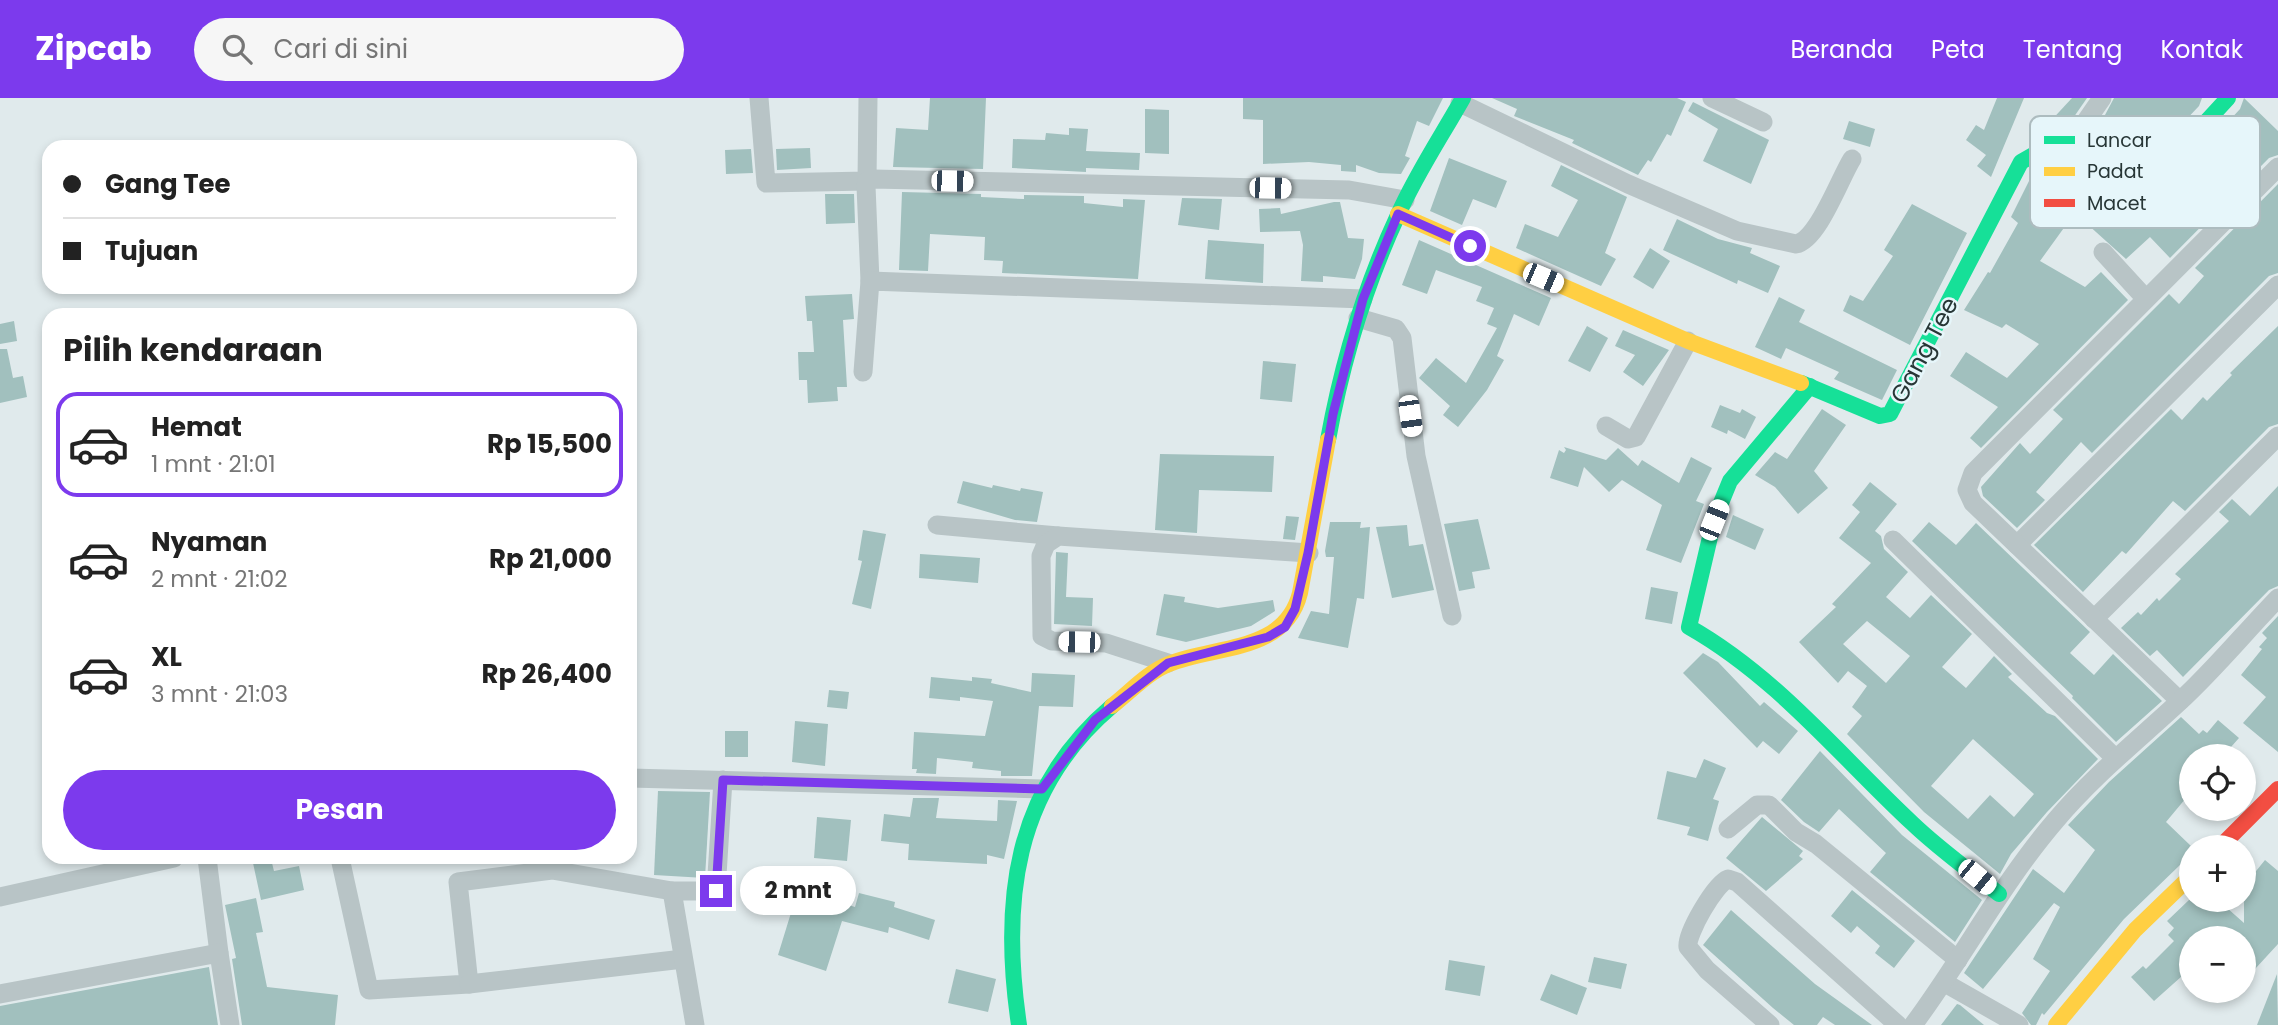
<!DOCTYPE html>
<html lang="id">
<head>
<meta charset="utf-8">
<style>
	body { margin:0; font-family:Poppins,sans-serif; background:#f6f6f6; color:#222; height:100vh; display:flex; flex-direction:column; font-size:26px; white-space:nowrap }
	* { box-sizing:border-box; margin:0 }
	p { font-size:23px; color:#767676 }
	.icon { flex:none; width:38px; height:38px; fill:none; stroke:currentColor; stroke-width:2; stroke-linecap:round; stroke-linejoin:round }
	.map { position:relative; flex:1; overflow:hidden }
	.panel { position:absolute; left:42px; top:210px; width:595px; height:556px; display:flex; flex-direction:column; background:#fff; border-radius:21px; box-shadow:0 4px 10px #0003 }
	.panel>* { flex:none }
	.top-card { position:absolute; left:42px; top:42px; width:595px; height:154px; border-radius:21px; box-shadow:0 4px 10px #0003; display:grid; align-content:center; height:154px; padding:0 21px; background:#fff }
	.controls { position:absolute; left:2179px; top:646px; display:grid; gap:14px }
	.controls a { display:grid; place-items:center; width:77px; height:77px; border-radius:50%; background:#fff; box-shadow:0 4px 10px #0003; font-size:35px }
	.end { position:absolute; width:32px; height:32px; margin:-16px; border:9px solid #7c3aed; background:#fff; box-shadow:0 0 0 4px #fff }
	.from { border-radius:50% }
	.bubble { position:absolute; height:49px; border-radius:24px; background:#fff; box-shadow:0 4px 10px #0003; font-size:23px; font-weight:700; line-height:49px; text-align:center }
	.car { position:absolute; width:21px; height:42px; margin:-21px -10px; border-radius:9px; box-shadow:0 0 5px 2px #0007; background:linear-gradient(#fff 24%,#345 0 40%,#fff 0 76%,#345 0 86%,#fff 0) }
	.top-card b { display:flex; align-items:center; gap:24px; height:66px; font-size:26px }
	.top-card b+b { border-top:2px solid #e0e0e0 }
	.top-card i { width:18px; height:18px; background:#222 }
	ul { padding:0; list-style:none }
	li { display:flex; align-items:center; gap:21px; height:105px; margin:0 14px 10px; padding:0 7px; border:4px solid transparent; border-radius:21px }
	li div { flex:1 }
	li b { display:block; font-size:26px }
	li em { font-style:normal; font-weight:700 }
	li.on { border-color:#7c3aed }
	li>.icon { width:63px; height:63px; stroke-width:1.5 }
	h2 { padding:0 21px; font-size:32px; line-height:84px }
	.button { display:flex; gap:14px; margin-top:auto; padding:14px 21px }
	.button a { flex:1; height:80px; border-radius:42px; background:#7c3aed; color:#fff; font-size:28px; font-weight:700; line-height:80px; text-align:center }
	header { display:flex; align-items:center; gap:42px; box-sizing:border-box; height:98px; padding:0 35px; background:#7c3aed; color:#fff }
	header strong { font-size:33px }
	nav { display:flex; gap:38px; margin-inline-start:auto; font-size:24px }
	.search { width:490px; height:63px; background:#f6f6f6; display:flex; align-items:center; gap:18px; box-sizing:border-box; padding:0 24px; border-radius:38px; color:#767676; font-size:26px }
	.map>svg:first-child { display:block }
	.building { fill:#a1c0be; fill-rule:evenodd }
	.lines { fill:none; stroke-linecap:round; stroke-linejoin:round }
	.street { stroke:#b8c4c6; stroke-width:19 }
	.fast { stroke:#16e098; stroke-width:16 }
	.slow { stroke:#ffcf43; stroke-width:16 }
	.jam { stroke:#f24e42; stroke-width:16 }
	.route { stroke:#7c3aed; stroke-width:9 }
	.labels { text-anchor:middle; dominant-baseline:central; stroke-width:5; stroke-linejoin:round; paint-order:stroke }
	.street-label { font-size:24px; fill:#273636; stroke:#e6f6fa }
	.key { fill:#e6f6fa; stroke:#adbcbf; stroke-width:2 }
	.key-label { font-size:19px; fill:#273636 }
</style>
</head>
<body>
<header>
<strong>Zipcab</strong>
<div class="search"><svg class="icon" aria-label="search" viewBox="0 0 24 24"><circle cx="10" cy="10" r="6"/><path d="M15 15l6 6"/></svg>Cari di sini</div>
<nav><a>Beranda</a><a>Peta</a><a>Tentang</a><a>Kontak</a></nav>
</header>
<div class="map">
<svg width="2278" height="927" viewBox="0 0 2278 927">
	<rect width="100%" height="100%" fill="#e0eaec"/>
	<g class="building">
		<path d="M930,0H986L983,71L893,69L896,30L928,32Z"/>
		<path d="M1243,0H1443L1429,28L1417,23L1405,58L1410,60L1401,76L1379,75L1356,67V74L1341,73V67L1309,64L1263,66V22L1243,21Z"/>
		<path d="M1492,0H1677L1686,4L1671,38L1667,36L1651,64L1648,62L1638,77L1572,45L1574,42L1514,18L1517,11Z"/>
		<path d="M1997,0H2024L1991,79L1977,68L1986,57L1966,42L1976,27L1984,32Z"/>
		<path d="M2072,0H2087L2060,39L2047,27Z"/>
		<path d="M2114,0H2202L2199,8L2124,87L2092,65L2096,60L2107,69L2135,43L2105,17Z"/>
		<path d="M2244,0L2278,33V57L2269,60L2170,160L2150,139L2126,161L2076,116L2066,127L2040,163L2085,189L2101,174L2128,202L1981,350L1970,340L1998,309L1950,278L1966,254L2007,280L2039,246L2006,226L2002,230L1964,212L1988,174L1990,175L2018,125L2011,119L2033,75L2040,74L2066,89L2068,87L2110,116L2132,119L2141,128L2162,107L2157,101L2240,11Z"/>
		<path d="M1693,4L1769,42L1751,86L1703,63L1718,31L1688,13Z"/>
		<path d="M1145,11L1169,12V56L1145,55Z"/>
		<path d="M1849,23L1875,31L1870,49L1843,41Z"/>
		<path d="M1069,30L1088,31L1086,53L1140,55L1139,72L1086,70V74L1012,70L1013,41L1045,42L1046,35L1069,37Z"/>
		<path d="M810,50L811,70L777,72L776,51Z"/>
		<path d="M751,51L753,75L726,76L725,52Z"/>
		<path d="M1449,60L1507,83L1496,110L1473,101L1462,127L1430,113Z"/>
		<path d="M1561,67L1627,99L1605,155L1616,161L1601,188L1516,150L1525,126L1558,139L1578,102L1551,88Z"/>
		<path d="M2278,86V175L2269,178L2092,355L2081,344L2036,394L2045,402L2017,430L1983,398L1981,389L2020,345L2030,356L2048,337L2063,321L2053,312L2169,196L2179,206L2204,178L2195,170Z"/>
		<path d="M902,94L981,96V99L1024,101V97L1084,98V105L1123,109V101L1145,102L1138,181L1002,175L1003,163L984,162L985,139L930,136L928,173L899,172Z"/>
		<path d="M825,96H854L855,125L826,126Z"/>
		<path d="M1182,100L1222,101L1219,132L1178,127Z"/>
		<path d="M1334,104H1340L1348,140L1364,141L1362,161L1355,181L1323,178V184L1301,183L1303,147L1300,133L1260,134L1259,111L1280,110L1281,116Z"/>
		<path d="M1912,106L1967,135L1910,247L1843,213L1850,197L1863,203L1893,158L1884,152Z"/>
		<path d="M1677,121L1718,141L1752,150L1750,155L1780,168L1768,195L1738,182L1737,186L1663,152Z"/>
		<path d="M1208,142L1264,146L1263,185L1205,181Z"/>
		<path d="M1419,142L1551,200L1539,228L1514,216L1497,258L1504,262L1487,292L1458,329L1443,317L1450,308L1419,280L1436,260L1466,285L1497,230L1487,226L1494,210L1476,203L1482,189L1436,172L1427,196L1402,187Z"/>
		<path d="M1650,150L1670,163L1653,191L1633,179Z"/>
		<path d="M852,196L854,221L843,222L847,289H837L838,303L808,305L807,282H799L798,254H814L812,223H807L805,198Z"/>
		<path d="M1779,199L1805,212L1799,224L1897,272L1882,302L1834,281L1839,274L1786,250L1781,261L1755,249Z"/>
		<path d="M14,223L17,243L0,246V226Z"/>
		<path d="M1587,228L1608,240L1590,274L1568,263Z"/>
		<path d="M2278,228V326L2269,329L2185,413L2173,403L2126,456L2122,453L2083,494L2034,447L2171,311L2182,322L2203,299L2207,303L2232,277L2230,275Z"/>
		<path d="M1623,232L1669,252L1643,288L1623,274L1635,257L1615,248Z"/>
		<path d="M0,251H7L13,280L23,278L27,299L0,305Z"/>
		<path d="M1263,263L1296,266L1292,304L1260,301Z"/>
		<path d="M1720,307L1740,315L1742,311L1756,319L1745,341L1728,332L1727,336L1711,329Z"/>
		<path d="M1822,311L1846,327L1814,373L1828,390L1798,416L1775,389L1755,377L1775,354L1787,361Z"/>
		<path d="M1564,349L1606,362L1618,350L1638,368L1642,362L1679,385L1691,359L1712,370L1696,403L1704,406L1681,465L1646,452L1662,407L1622,382L1609,394L1584,369L1578,389L1550,380L1559,352L1564,355L1566,352Z"/>
		<path d="M1160,356L1274,358L1272,394L1199,392L1197,435L1155,432Z"/>
		<path d="M963,383L992,390L993,387L1020,393L1021,390L1043,394L1037,424L1015,422L957,405Z"/>
		<path d="M1870,384L1897,406L1875,433L1881,438L1884,451L1908,474L1886,499L1910,520L1931,497L1972,536L1942,569L1966,590L1994,558L2012,576L2008,579L2011,582L2047,615L2055,618L2098,661L2047,714L2011,756L2000,776L1924,714L1847,636L1862,618L1852,609L1867,588L1848,573L1838,585L1799,544L1836,509L1832,506L1871,465L1839,440L1860,414L1852,407ZM1867,523L1910,558L1886,585L1843,546ZM1973,641L2034,696L2014,719L1990,697L1968,721L1931,688Z"/>
		<path d="M2278,388V488L2269,492L2183,579L2157,552L2150,558L2121,530L2138,514L2141,517L2157,500L2159,503L2181,481L2175,476L2229,423L2219,414L2232,401L2250,418Z"/>
		<path d="M1733,417L1764,431L1755,452L1726,439Z"/>
		<path d="M1286,418L1299,419L1295,442L1283,441Z"/>
		<path d="M1478,421L1490,471L1472,474L1475,490L1459,493L1444,426Z"/>
		<path d="M1330,424H1361L1360,430L1370,429L1364,501L1357,500L1348,550L1298,540L1311,513L1329,516L1334,459H1326L1325,453Z"/>
		<path d="M1929,424L1956,447L1976,425L2090,534L2070,555L2094,577L2113,556L2162,603L2116,644L2072,600L2073,598L1912,443Z"/>
		<path d="M1407,427L1409,448L1423,446L1434,492L1392,500L1376,429Z"/>
		<path d="M863,432L886,436L871,511L852,506L862,463L858,462Z"/>
		<path d="M1056,454L1068,455L1066,499L1093,500L1092,528L1054,526Z"/>
		<path d="M920,456L980,460L978,485L919,480Z"/>
		<path d="M1651,489L1678,494L1672,526L1645,521Z"/>
		<path d="M1164,496L1185,499L1184,504L1218,510L1273,502L1275,513L1251,528L1186,544L1156,537Z"/>
		<path d="M2278,518V654L2243,625L2266,599L2241,577L2262,551L2259,549L2267,540L2262,535Z"/>
		<path d="M1703,555L1718,564L1760,608L1764,604L1798,633L1779,656L1763,643L1757,650L1683,575Z"/>
		<path d="M1032,575L1075,577L1073,609L1039,608L1032,678H1001V673L972,670L973,664L937,660L936,676L916,675L917,671H912L914,634L985,638L993,603L960,599V603L929,600L931,579L972,583V579L992,581L991,585L1031,594Z"/>
		<path d="M829,592L849,594L847,611L827,609Z"/>
		<path d="M2181,619L2199,636L2203,632L2207,635L2218,622L2239,640L2223,658H2191V694L2166,724L2191,748V763L2180,767L2124,821L2044,917L2042,915L2036,927H2031L2022,915L2050,873L2033,861L2060,809L2054,805L1983,891L1964,875L2033,771L2064,795L2095,752L2068,727L2109,684Z"/>
		<path d="M795,623L828,626L825,668L792,664Z"/>
		<rect x="725" y="633" width="23" height="26"/>
		<path d="M1820,653L1902,737L1982,802L1955,844L1870,774L1886,755L1839,711L1819,734L1804,724L1781,702Z"/>
		<path d="M1704,661L1726,670L1713,701L1719,703L1708,743L1687,737L1690,729L1657,721L1667,673L1696,680Z"/>
		<path d="M658,693L710,694L705,780L654,777Z"/>
		<path d="M913,700H939L936,720L997,723L998,702L1017,703L1004,761L987,757V766L908,762L909,746L881,743L884,716L910,719Z"/>
		<path d="M817,719L851,722L847,763L814,760Z"/>
		<path d="M1762,719L1803,753L1799,758L1803,761L1766,793L1726,760Z"/>
		<path d="M271,761L274,773L299,768L304,792L261,802L253,765Z"/>
		<path d="M2265,762L2278,773V846L2244,883V840H2191V870L2154,903L2131,879L2143,868L2146,871L2174,843L2168,837L2174,830L2167,823L2189,802H2218L2244,825V788Z"/>
		<path d="M798,792L855,809L859,795L895,804L894,809L935,822L929,842L889,829L888,835L842,823L826,873L778,857Z"/>
		<path d="M1852,792L1915,843L1894,870L1875,855L1880,848L1857,828L1851,835L1831,818Z"/>
		<path d="M256,800L263,834L256,835L267,889L338,897L335,927H242L232,861L236,860L225,807Z"/>
		<path d="M1731,812L1815,886L1872,927H1835L1823,919L1817,927H1794L1773,910L1703,847Z"/>
		<path d="M1594,859L1627,866L1621,891L1588,884Z"/>
		<path d="M1449,862L1485,868L1480,898L1445,892Z"/>
		<path d="M209,869L218,927H0V908Z"/>
		<path d="M956,871L996,881L988,914L948,905Z"/>
		<path d="M1551,876L1587,890L1577,917L1540,902Z"/>
		<path d="M2277,876L2278,927H2257Z"/>
		<path d="M1957,906L1960,907L1984,927H1941Z"/>
	</g>
	<g class="lines">
		<g class="street">
			<path d="M759,0L766,85L867,83L868,0"/>
			<path d="M1712,0L1763,24"/>
			<path d="M1460,5L1628,86L1737,133L1796,146C1818,142 1840,80 1852,61"/>
			<path d="M2059,62L2102,0"/>
			<path d="M2103,154L2146,201"/>
			<path d="M870,183L866,88L867,83L873,81L1349,92L1405,102"/>
			<path d="M1358,220L1396,231L1402,240L1416,358L1452,518"/>
			<path d="M863,274L870,183L1363,201"/>
			<path d="M1606,328L1628,341L1636,339L1688,243"/>
			<path d="M937,427L1058,438"/>
			<path d="M1893,442L2114,659"/>
			<path d="M2017,447L2278,187"/>
			<path d="M2094,521L2278,338"/>
			<path d="M1168,565L1106,545L1052,543L1042,538L1041,458L1046,446L1058,438L1309,455"/>
			<path d="M2180,603L1973,405L1967,392L1973,375L2278,69"/>
			<path d="M630,680L1042,691"/>
			<path d="M1728,731L1757,707H1769L1796,734L1816,746L1958,862"/>
			<path d="M207,760L219,855"/>
			<path d="M340,760L369,892L469,886L458,784L552,772L672,793"/>
			<path d="M0,799L174,760"/>
			<path d="M1945,885L2019,927"/>
			<path d="M469,886L683,861"/>
			<path d="M0,896L219,855L230,927"/>
			<path d="M695,927L672,793H716L723,682"/>
			<path d="M1770,927L1707,872L1688,849C1686,836 1715,786 1728,781L1737,784L1898,927"/>
			<path d="M1913,927C1963,860 2001,786 2056,722C2093,678 2137,643 2179,604C2214,572 2245,534 2278,500"/>
		</g>
		<g class="fast">
			<path d="M1801,285L1880,318L1890,316L2021,64L2035,56L2059,62L2119,103L2128,104L2137,99L2228,0"/>
			<path d="M1810,288L1730,383L1714,422L1689,529C1777,579 1839,657 1912,725C1939,751 1970,773 1999,796"/>
			<path d="M1328,342C1342,265 1365,188 1398,117C1416,76 1441,39 1463,0"/>
			<path d="M1019,927C1001,805 1013,692 1112,608"/>
		</g>
		<g class="slow">
			<path d="M1398,116L1688,243L1801,285"/>
			<path d="M1112,608C1130,594 1148,574 1169,566C1216,547 1285,555 1300,495L1328,342"/>
			<path d="M2056,927L2135,832L2191,778"/>
		</g>
		<path class="jam" d="M2220,749L2278,691"/>
	</g>
	<g class="lines">
		<path class="route" d="M716,793L723,682L1042,691L1095,622L1168,565L1268,539L1285,529L1295,511L1308,455L1333,316L1363,201L1398,116L1470,148"/>
	</g>
	<g class="labels">
		<g class="street-label">
			<text transform="translate(1924 252) rotate(-62)">Gang Tee</text>
		</g>
	</g>
	<rect x="2030" y="18" width="230" height="112" rx="10" class="key"/>
	<rect x="2044" y="38" width="31" height="8" fill="#16e098"/>
	<rect x="2044" y="69" width="31" height="9" fill="#ffcf43"/>
	<rect x="2044" y="101" width="31" height="8" fill="#f24e42"/>
	<g class="key-label">
		<text x="2087" y="49">Lancar</text>
		<text x="2087" y="80">Padat</text>
		<text x="2087" y="112">Macet</text>
	</g>
</svg>
<div class="controls">
<a><svg class="icon" aria-label="locate" viewBox="0 0 24 24"><circle cx="12" cy="12" r="6"/><path d="M12 2v4M12 18v4M2 12h4M18 12h4"/></svg></a>
<a>+</a>
<a>−</a>
</div>
<i class="end from" style="left:1470px;top:148px"></i>
<i class="end" style="left:716px;top:793px"></i>
<div class="bubble" style="left:740px;top:768px;width:116px">2 mnt</div>
<i class="car" style="left:952px;top:83px;rotate:91deg"></i>
<i class="car" style="left:1270px;top:90px;rotate:91deg"></i>
<i class="car" style="left:1543px;top:180px;rotate:113deg"></i>
<i class="car" style="left:1410px;top:318px;rotate:172deg"></i>
<i class="car" style="left:1714px;top:422px;rotate:22deg"></i>
<i class="car" style="left:1079px;top:544px;rotate:271deg"></i>
<i class="car" style="left:1977px;top:779px;rotate:129deg"></i>
<div class="top-card">
<b><i class="from"></i>Gang Tee</b>
<b><i></i>Tujuan</b>
</div>
<section class="panel">
<h2>Pilih kendaraan</h2>
<ul>
<li class="on"><svg class="icon" aria-label="car" viewBox="0 0 24 24"><path d="M5 17H2v-5l4-1 3-4h7l3 4 3 1v5h-3M9 17h6M6 11h13"/><circle cx="7" cy="17" r="2"/><circle cx="17" cy="17" r="2"/></svg><div><b>Hemat</b><p>1 mnt · 21:01</p></div><em>Rp 15,500</em></li>
<li><svg class="icon" aria-label="car" viewBox="0 0 24 24"><path d="M5 17H2v-5l4-1 3-4h7l3 4 3 1v5h-3M9 17h6M6 11h13"/><circle cx="7" cy="17" r="2"/><circle cx="17" cy="17" r="2"/></svg><div><b>Nyaman</b><p>2 mnt · 21:02</p></div><em>Rp 21,000</em></li>
<li><svg class="icon" aria-label="car" viewBox="0 0 24 24"><path d="M5 17H2v-5l4-1 3-4h7l3 4 3 1v5h-3M9 17h6M6 11h13"/><circle cx="7" cy="17" r="2"/><circle cx="17" cy="17" r="2"/></svg><div><b>XL</b><p>3 mnt · 21:03</p></div><em>Rp 26,400</em></li>
</ul>
<div class="button"><a>Pesan</a></div>
</section>
</div>
</body>
</html>
